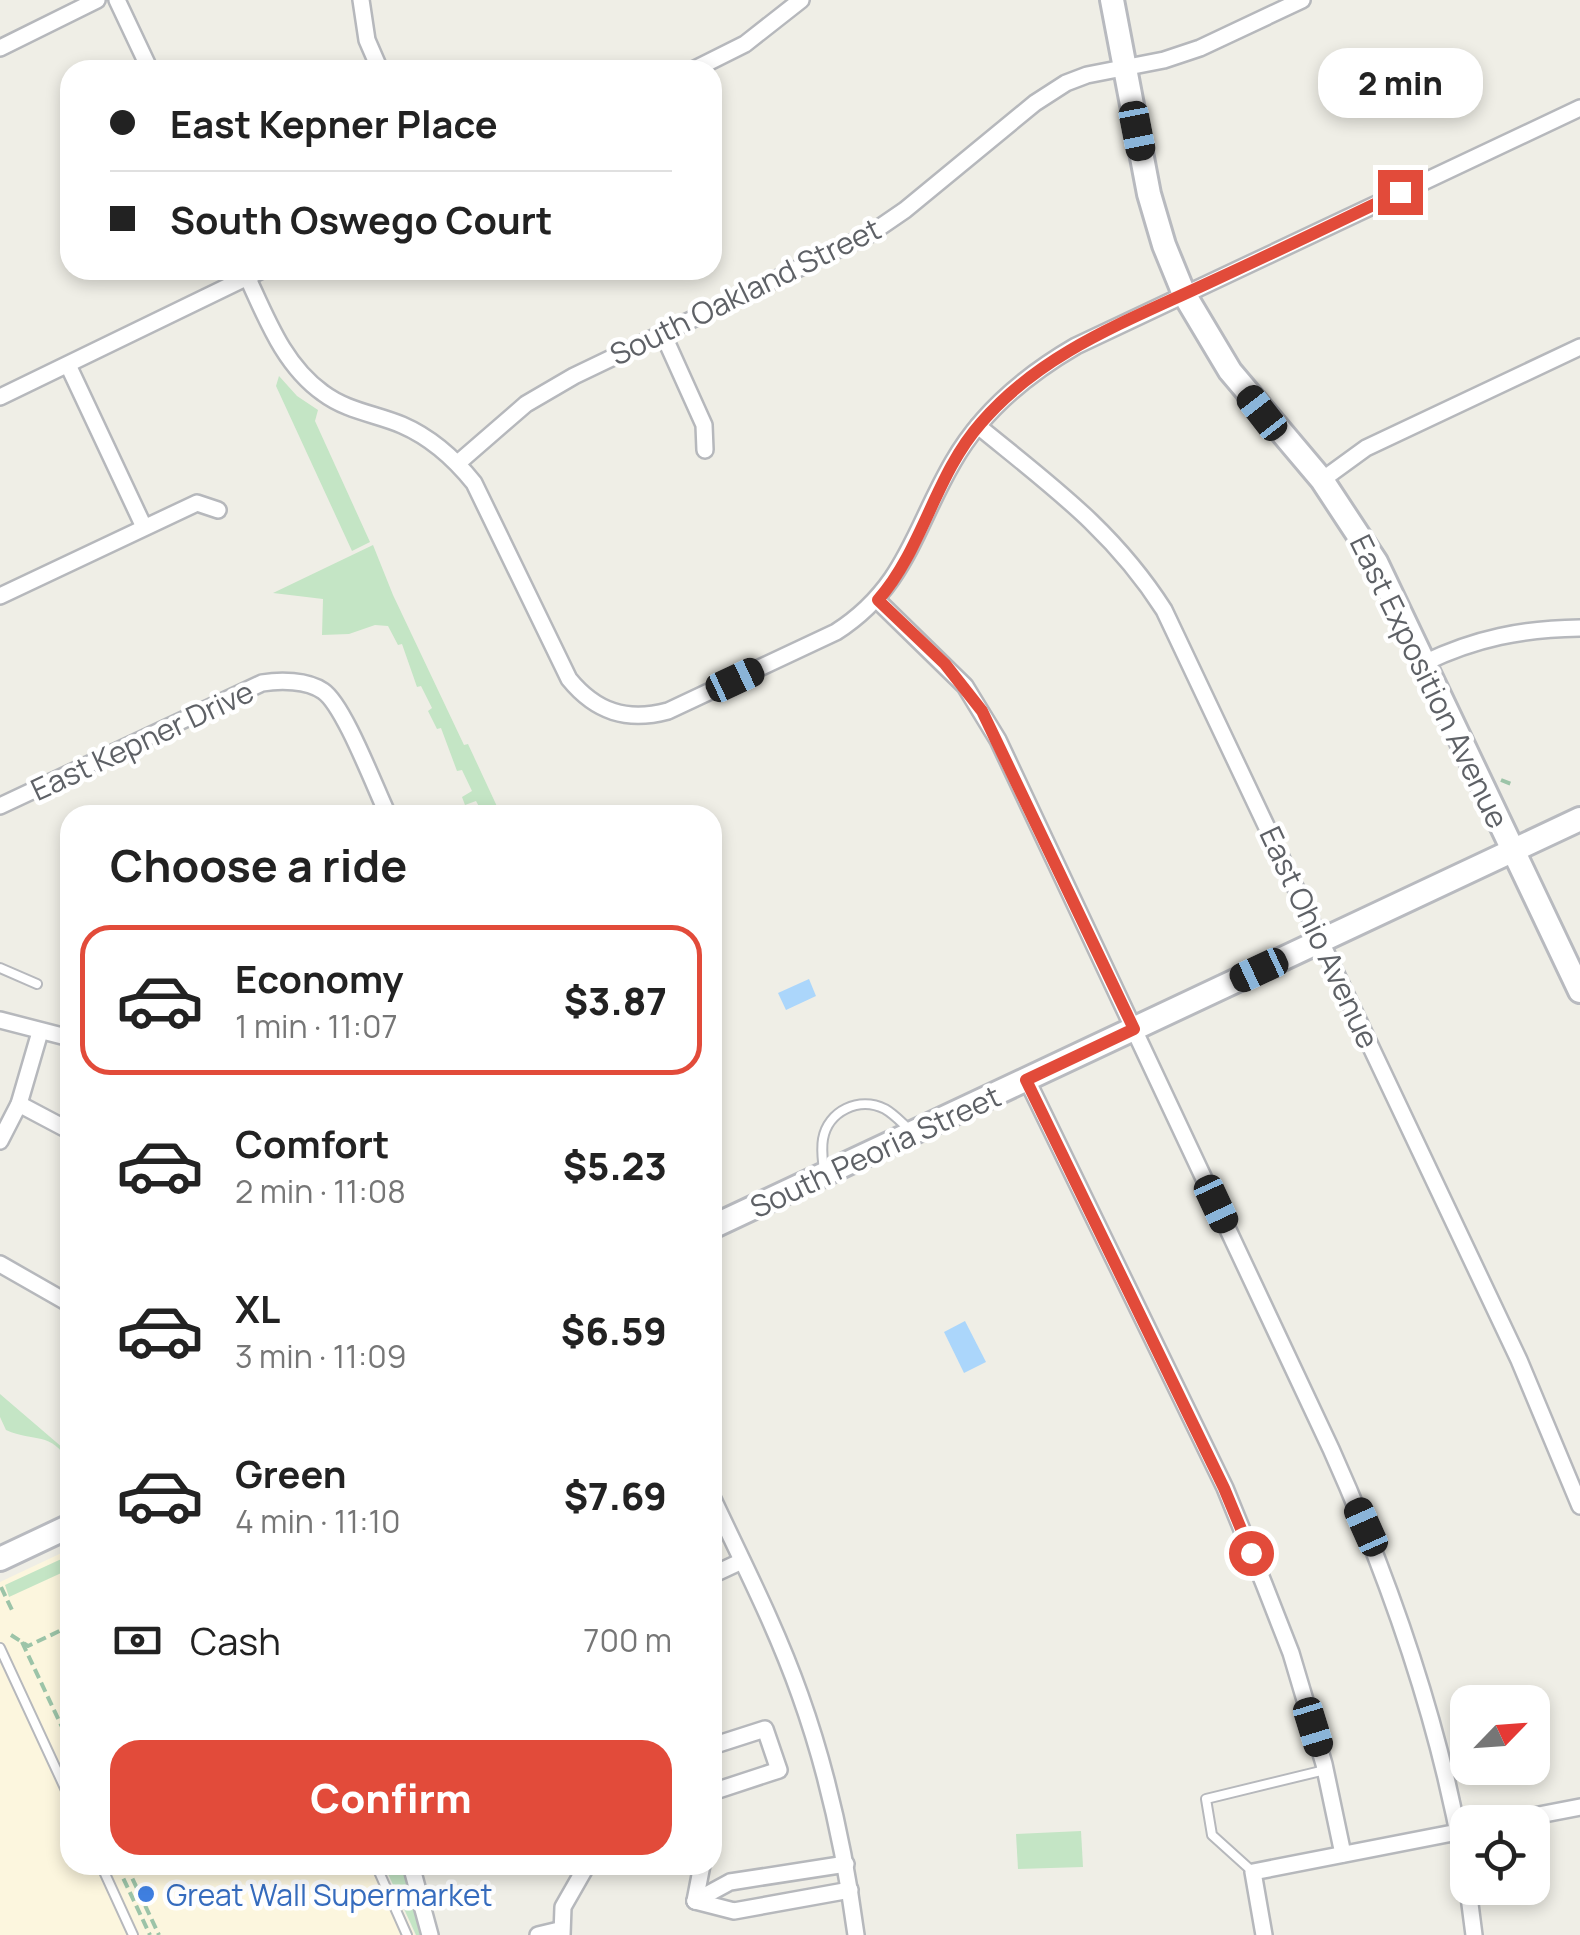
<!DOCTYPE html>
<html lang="en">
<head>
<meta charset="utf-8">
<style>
	body { margin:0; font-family:Manrope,sans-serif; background:#f6f6f6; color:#222; height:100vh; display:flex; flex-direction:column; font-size:38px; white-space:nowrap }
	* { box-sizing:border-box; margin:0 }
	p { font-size:32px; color:#767676 }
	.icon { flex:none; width:55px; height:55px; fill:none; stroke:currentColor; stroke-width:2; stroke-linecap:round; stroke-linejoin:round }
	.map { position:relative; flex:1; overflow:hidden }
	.sheet { position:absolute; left:60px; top:805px; width:662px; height:1070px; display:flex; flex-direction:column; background:#fff; border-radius:30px; box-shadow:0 5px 15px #0003 }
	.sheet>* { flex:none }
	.top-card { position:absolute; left:60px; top:60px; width:662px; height:220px; border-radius:30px; box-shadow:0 5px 15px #0003; display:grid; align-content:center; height:220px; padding:0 50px; background:#fff }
	.needle { width:65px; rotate:65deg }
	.tools { position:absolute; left:1450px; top:1685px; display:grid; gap:20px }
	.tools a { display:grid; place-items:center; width:100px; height:100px; border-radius:20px; background:#fff; box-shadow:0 5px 15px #0003; font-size:50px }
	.end { position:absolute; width:45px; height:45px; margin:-22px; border:12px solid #e24b3a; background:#fff; box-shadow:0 0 0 5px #fff }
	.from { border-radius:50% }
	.bubble { position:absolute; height:70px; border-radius:30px; background:#fff; box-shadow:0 5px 15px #0003; font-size:32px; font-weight:800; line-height:70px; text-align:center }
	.car { position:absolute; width:30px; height:60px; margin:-30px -15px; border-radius:12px; box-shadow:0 0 8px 2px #0007; background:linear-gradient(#222 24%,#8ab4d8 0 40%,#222 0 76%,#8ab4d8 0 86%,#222 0) }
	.top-card b { display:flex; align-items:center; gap:35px; height:95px; font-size:38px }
	.top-card b+b { border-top:2px solid #e0e0e0 }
	.top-card i { width:25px; height:25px; background:#222 }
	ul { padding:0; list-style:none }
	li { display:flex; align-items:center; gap:30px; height:150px; margin:0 20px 15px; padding:0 30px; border:5px solid transparent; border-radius:30px }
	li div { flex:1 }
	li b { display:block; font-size:38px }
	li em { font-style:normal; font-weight:800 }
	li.current { border-color:#e24b3a }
	li>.icon { width:90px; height:90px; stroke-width:1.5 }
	h2 { padding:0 50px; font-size:45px; line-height:120px }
	.pay { display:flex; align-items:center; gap:25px; height:110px; padding:0 50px; font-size:38px }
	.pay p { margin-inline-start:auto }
	.action { display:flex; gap:20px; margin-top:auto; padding:20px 50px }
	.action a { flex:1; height:115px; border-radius:30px; background:#e24b3a; color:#fff; font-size:40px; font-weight:800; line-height:115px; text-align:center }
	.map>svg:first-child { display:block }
	.commercial { fill:#fcf6de }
	.green { fill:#c4e5c5 }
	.water { fill:#abd6fb }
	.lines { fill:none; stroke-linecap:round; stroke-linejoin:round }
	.lane-casing { stroke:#b6b8bc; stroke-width:12 }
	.street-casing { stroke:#b6b8bc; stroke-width:20 }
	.secondary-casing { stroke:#b8babf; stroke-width:28 }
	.path { stroke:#9cc4a8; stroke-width:4; stroke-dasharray:10 5; stroke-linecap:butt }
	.lane { stroke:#fff; stroke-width:8 }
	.street { stroke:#fff; stroke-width:15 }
	.secondary { stroke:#fff; stroke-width:22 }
	.route { stroke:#e24b3a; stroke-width:12 }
	.shop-dot { fill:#3f7fe0; stroke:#fff; stroke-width:4 }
	.labels { text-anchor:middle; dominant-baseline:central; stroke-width:9; stroke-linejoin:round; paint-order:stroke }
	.street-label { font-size:30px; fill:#5e6166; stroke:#fff }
	.shop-label { font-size:30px; fill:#366cbe; stroke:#fff; text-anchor:start }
</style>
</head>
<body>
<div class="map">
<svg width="1580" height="1935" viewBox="0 0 1580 1935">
	<rect width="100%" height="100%" fill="#efeee6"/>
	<path class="commercial" d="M70,1549V1865H382L415,1935H0V1582Z"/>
	<g class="green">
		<path d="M279,376L297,396L318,410L315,421L370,542L352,551L276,386Z"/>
		<path d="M373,545L393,595L464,745L468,744L501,815H477L482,812L476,801L465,805L462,797L472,791L462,770L457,771L441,728L437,729L428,711L432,708L421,686L417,687L402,644L398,645L388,626L375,625L349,634L322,635L323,599L273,593Z"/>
		<path d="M0,1394L70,1454V1463C50,1430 35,1443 6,1430L0,1417Z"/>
		<path d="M70,1555V1569L9,1597L5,1585Z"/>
		<path d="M1081,1831L1083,1867L1018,1869L1016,1834Z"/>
		<path d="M384,1865H402L420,1935H416Z"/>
	</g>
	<g class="water">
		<path d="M809,979L816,996L786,1010L778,993Z"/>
		<path d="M965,1321L986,1362L964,1373L944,1332Z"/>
	</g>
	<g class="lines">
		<defs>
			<g id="lane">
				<path d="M0,968L37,984"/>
				<path d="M824,1172C823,1161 821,1150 823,1139C828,1111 859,1096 885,1109C894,1114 902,1123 910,1130"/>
				<path d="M0,1648L70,1799"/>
				<path d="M101,1865L133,1935"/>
				<path d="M376,1865L407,1935"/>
				<path d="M1253,1872L1212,1835L1206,1799L1325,1770"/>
			</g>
			<g id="street">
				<path d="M117,0L150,70"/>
				<path d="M361,0L367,40L380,70"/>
				<path d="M0,48L97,0"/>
				<path d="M693,70L745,44L801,0"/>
				<path d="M244,270C265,314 282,364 323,393C347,411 376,414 402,425C432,438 454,458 474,483L569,679C596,712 627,722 668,711L836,632C906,587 914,529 953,462C982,411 1026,375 1076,346L1580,108"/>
				<path d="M663,334L704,425L705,450"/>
				<path d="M68,365L144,527"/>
				<path d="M0,397L262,270"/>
				<path d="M978,426C1050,485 1113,530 1164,610L1519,1360L1580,1506"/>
				<path d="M458,463L526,404L574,376L870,234L905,210L1035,103L1066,83L1087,75L1164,60L1200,48L1302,0"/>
				<path d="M1322,480L1366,448L1580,347"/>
				<path d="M0,596L197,503L218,510"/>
				<path d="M877,600L965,686L998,740L1331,1449C1400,1603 1455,1766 1474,1935"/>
				<path d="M1424,663C1476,638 1522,629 1580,628"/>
				<path d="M0,806L262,683C280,680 307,680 323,691C344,705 375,788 388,815"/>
				<path d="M0,1020L70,1038"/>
				<path d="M1027,1080L1225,1488L1264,1584L1291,1653L1324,1764L1343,1854"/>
				<path d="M19,1104L70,1131"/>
				<path d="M0,1141L19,1104L40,1032"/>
				<path d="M0,1264L70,1304"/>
				<path d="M712,1497C743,1563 776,1627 800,1695C828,1773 845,1853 856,1935"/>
				<path d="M712,1575L742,1561"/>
				<path d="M712,1746L765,1729L779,1770L712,1792"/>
				<path d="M1503,1822L1580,1807"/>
				<path d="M411,1865L430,1935"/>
				<path d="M695,1901L734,1911L850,1890"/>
				<path d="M695,1901L730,1882L846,1864"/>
				<path d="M695,1901L702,1865"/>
				<path d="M538,1935L559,1930"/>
				<path d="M562,1935L563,1907L587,1865"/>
				<path d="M1264,1935L1253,1872L1468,1830"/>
			</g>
			<g id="secondary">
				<path d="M1112,0L1149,194L1164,245L1184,294L1230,371L1322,480L1376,562L1580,991"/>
				<path d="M712,1227L1580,819"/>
				<path d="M0,1559L70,1526"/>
			</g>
		</defs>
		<use href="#lane" class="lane-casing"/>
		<use href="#street" class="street-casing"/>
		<use href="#secondary" class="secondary-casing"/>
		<g class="path">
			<path d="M1501,780L1511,784"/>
			<path d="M1,1587L13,1612"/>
			<path d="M11,1635L28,1646L70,1626"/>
			<path d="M22,1642L70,1744"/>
			<path d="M117,1865L150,1935"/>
			<path d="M126,1865L159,1935"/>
		</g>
		<use href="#lane" class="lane"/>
		<use href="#street" class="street"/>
		<use href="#secondary" class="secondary"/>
	</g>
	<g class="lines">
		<path class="route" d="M1251,1553L1224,1488L1026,1080L1134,1029L982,711L945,664L878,600C923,549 935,475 981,423C1041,353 1125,322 1206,284C1271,254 1336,223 1400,192"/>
	</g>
	<circle class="shop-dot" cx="146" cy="1894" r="10"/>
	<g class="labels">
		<g class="street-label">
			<text transform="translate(745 291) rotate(-26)">South Oakland Street</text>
			<text transform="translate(1430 681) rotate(64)">East Exposition Avenue</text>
			<text transform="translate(142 740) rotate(-25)">East Kepner Drive</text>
			<text transform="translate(1320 937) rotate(65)">East Ohio Avenue</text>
			<text transform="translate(875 1151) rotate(-25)">South Peoria Street</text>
		</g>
		<g class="shop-label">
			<text x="166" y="1894">Great Wall Supermarket</text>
		</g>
	</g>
</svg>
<div class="tools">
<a><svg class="needle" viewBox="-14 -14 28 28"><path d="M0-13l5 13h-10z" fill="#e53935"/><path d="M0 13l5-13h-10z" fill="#767676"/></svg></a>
<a><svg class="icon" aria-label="locate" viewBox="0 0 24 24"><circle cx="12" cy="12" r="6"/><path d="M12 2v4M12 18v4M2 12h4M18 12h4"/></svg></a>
</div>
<i class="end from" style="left:1251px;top:1553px"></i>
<i class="end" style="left:1400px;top:192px"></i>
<div class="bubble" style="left:1318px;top:48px;width:165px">2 min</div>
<i class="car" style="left:1137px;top:131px;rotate:169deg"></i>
<i class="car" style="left:1262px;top:413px;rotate:322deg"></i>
<i class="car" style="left:735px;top:680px;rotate:65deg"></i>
<i class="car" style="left:1259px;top:970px;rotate:245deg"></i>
<i class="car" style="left:1216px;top:1204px;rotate:155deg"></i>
<i class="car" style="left:1366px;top:1527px;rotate:336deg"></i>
<i class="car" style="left:1313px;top:1727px;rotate:163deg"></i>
<div class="top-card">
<b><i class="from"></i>East Kepner Place</b>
<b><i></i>South Oswego Court</b>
</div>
<section class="sheet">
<h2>Choose a ride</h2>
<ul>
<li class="current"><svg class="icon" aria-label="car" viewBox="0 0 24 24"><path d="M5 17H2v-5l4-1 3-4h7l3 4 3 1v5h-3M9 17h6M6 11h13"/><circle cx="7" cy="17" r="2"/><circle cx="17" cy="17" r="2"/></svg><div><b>Economy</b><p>1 min · 11:07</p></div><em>$3.87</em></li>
<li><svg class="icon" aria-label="car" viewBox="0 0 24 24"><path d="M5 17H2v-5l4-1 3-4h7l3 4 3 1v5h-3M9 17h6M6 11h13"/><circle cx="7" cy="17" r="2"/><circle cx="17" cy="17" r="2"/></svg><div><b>Comfort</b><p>2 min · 11:08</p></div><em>$5.23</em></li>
<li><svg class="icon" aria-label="car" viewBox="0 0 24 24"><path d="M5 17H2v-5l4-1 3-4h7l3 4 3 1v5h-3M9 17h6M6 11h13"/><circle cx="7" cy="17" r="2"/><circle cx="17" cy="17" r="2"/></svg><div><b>XL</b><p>3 min · 11:09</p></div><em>$6.59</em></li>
<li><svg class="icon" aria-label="car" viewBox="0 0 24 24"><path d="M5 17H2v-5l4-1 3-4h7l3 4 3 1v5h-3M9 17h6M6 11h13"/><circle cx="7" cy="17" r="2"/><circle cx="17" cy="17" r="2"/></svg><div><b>Green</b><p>4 min · 11:10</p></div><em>$7.69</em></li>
</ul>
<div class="pay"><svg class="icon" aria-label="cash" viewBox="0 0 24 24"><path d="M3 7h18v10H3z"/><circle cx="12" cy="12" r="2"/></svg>Cash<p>700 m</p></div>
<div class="action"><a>Confirm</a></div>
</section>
</div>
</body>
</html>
